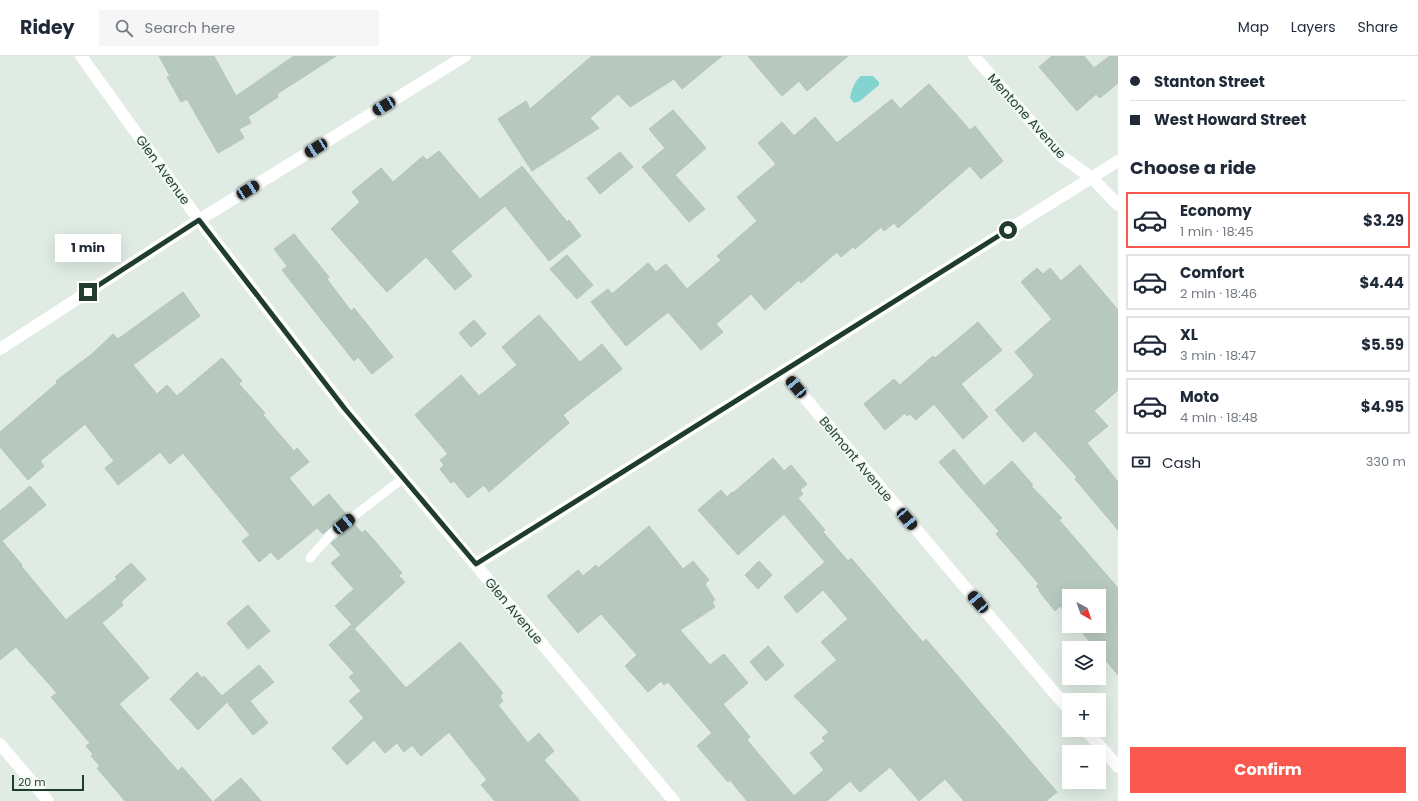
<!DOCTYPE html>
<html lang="en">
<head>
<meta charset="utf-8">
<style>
	body { margin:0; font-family:Poppins,sans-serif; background:#f6f6f7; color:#1f2937; height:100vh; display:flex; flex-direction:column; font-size:15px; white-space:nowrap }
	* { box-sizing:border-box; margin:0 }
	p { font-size:13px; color:#747a83 }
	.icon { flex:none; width:22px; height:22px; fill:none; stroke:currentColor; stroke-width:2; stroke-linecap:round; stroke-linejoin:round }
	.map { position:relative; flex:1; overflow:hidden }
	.details { display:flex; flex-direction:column; background:#fff; width:300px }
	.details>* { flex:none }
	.banner { display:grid; align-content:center; height:88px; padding:0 12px; background:#fff }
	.needle { width:26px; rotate:140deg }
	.fabs { position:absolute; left:1062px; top:533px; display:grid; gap:8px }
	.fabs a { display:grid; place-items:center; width:44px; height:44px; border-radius:0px; background:#fff; box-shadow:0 4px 16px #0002; font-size:20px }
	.scale { position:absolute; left:12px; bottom:10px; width:72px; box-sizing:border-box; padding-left:4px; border:2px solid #1f3c2e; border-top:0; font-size:11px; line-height:14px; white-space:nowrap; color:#1f3c2e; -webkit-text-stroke:3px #eff8f2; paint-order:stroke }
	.end { position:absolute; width:18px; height:18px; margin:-9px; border:5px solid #1f3c2e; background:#fff; box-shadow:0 0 0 2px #fff }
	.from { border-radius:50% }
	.bubble { position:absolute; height:28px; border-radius:0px; background:#fff; box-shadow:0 4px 16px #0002; font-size:13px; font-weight:700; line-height:28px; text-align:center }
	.car { position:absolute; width:12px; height:24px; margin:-12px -6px; border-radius:5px; box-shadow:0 0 3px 1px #0007; background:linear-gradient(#222 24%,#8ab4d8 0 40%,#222 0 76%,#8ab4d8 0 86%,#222 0) }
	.banner b { display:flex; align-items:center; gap:14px; height:38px; font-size:15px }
	.banner b+b { border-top:1px solid #e0e1e3 }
	.banner i { width:10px; height:10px; background:#1f2937 }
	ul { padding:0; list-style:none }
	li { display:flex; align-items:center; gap:12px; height:56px; margin:0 8px 6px; padding:0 4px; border:2px solid #e0e1e3; border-radius:0px }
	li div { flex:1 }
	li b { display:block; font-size:15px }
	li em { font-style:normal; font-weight:700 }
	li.active { border-color:#f9584f }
	li>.icon { width:36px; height:36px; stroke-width:1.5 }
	h2 { padding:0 12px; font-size:18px; line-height:48px }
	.pay { display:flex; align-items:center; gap:10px; height:44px; padding:0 12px; font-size:15px }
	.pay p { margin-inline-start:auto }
	.action { display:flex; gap:8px; margin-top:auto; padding:8px 12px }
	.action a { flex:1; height:46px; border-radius:0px; background:#f9584f; color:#fff; font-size:16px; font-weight:700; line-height:46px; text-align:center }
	header { display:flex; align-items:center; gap:24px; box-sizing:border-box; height:56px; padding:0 20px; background:#fff; border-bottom:1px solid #e0e1e3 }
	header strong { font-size:19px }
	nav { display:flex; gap:22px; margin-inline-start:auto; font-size:14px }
	.search { width:280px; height:36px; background:#f6f6f7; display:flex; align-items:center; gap:10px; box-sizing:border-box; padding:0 14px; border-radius:0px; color:#747a83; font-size:15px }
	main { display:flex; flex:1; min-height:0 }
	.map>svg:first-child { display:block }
	.water { fill:#83d4d1 }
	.building { fill:#b7c9be; stroke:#b1c5b9 }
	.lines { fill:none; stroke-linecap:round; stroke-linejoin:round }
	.service { stroke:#fff; stroke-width:9 }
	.minor { stroke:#fff; stroke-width:12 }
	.route { stroke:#1f3c2e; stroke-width:5 }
	.labels { text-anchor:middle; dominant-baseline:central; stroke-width:3.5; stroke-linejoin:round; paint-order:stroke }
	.street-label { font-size:13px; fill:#1f3c2e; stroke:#eff8f2 }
</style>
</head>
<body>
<header>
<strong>Ridey</strong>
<div class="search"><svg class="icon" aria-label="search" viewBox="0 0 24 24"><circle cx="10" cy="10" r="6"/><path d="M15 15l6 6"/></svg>Search here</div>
<nav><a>Map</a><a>Layers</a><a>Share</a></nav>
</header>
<main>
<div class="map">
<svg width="1118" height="745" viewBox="0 0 1118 745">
	<rect width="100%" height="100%" fill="#dfebe3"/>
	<path class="water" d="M861,20H873L879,26V29L860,45L854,47L850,42C851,35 855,24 861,20Z"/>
	<g class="building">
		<path d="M159,0H214L236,40L294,0H336L277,38L278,41L248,61L251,67L239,73L244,82L218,97L187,43L181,46L167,21L170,20Z"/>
		<path d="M592,0H722L682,33L674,23L630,51L618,38L590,62L599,72L532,115L498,63L526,45L530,53Z"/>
		<path d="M748,0H848L807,35L799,25L782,40Z"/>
		<path d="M1052,0H1084L1094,12L1110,0H1118V27L1100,42L1096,38L1077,55L1039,11Z"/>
		<path d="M929,28L970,74L975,70L1003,105L981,123L970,110L898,172L894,167L884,175L881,171L855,193L853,191L841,201L837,196L801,227L799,224L765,254L751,238L716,268L723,276L701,294L668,256L626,290L591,246L608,233L612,238L648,207L656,216L666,208L687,233L721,204L717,200L757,165L737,141L776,108L758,87L782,66L794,80L815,61L837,87L892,43L900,53Z"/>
		<path d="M673,54L706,92L675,119L705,153L689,166L642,111L665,92L649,73Z"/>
		<path d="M439,95L480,143L522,110L567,166L569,164L581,180L549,205L505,150L451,195L472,220L455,234L426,201L387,236L331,173L360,146L352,136L381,112L393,126L423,100L427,104Z"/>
		<path d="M620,96L633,111L600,138L587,122Z"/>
		<path d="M294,178L329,221L327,223L351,255L354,252L393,301L372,318L358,301L354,305L282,214L287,210L274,193Z"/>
		<path d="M567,199L593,229L577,243L550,213Z"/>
		<path d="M1080,209L1118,254V334L1094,355L1108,370L1087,387L1118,426V474L1075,423L1077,421L1035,375L1023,386L995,354L1033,321L1034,319L1015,296L1052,263L1021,226L1037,212L1043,218L1050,212L1061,225Z"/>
		<path d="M183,236L200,260L133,309L157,338L167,329L177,340L222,302L242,325L239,328L265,357L263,359L294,395L297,392L309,406L289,422L313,451L329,438L346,458L323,478L317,472L278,504L271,496L259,506L242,485L250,479L183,397L170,408L160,396L118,429L105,412L114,405L85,368L40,405L44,410L28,424L0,391V376L57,327L56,325L92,298L113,278L118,283Z"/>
		<path d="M539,259L580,306L602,288L622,313L563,359L569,367L489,436L484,429L468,442L454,425L451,427L440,413L444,409L440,404L448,398L415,359L461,319L479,340L517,309L502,291Z"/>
		<path d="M474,264L486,278L471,291L459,277Z"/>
		<path d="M978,266L1002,294L961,328L988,361L963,383L934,348L916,364L910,358L907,360L905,357L885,374L864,348L894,323L900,329L933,300L935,302Z"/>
		<path d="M954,393L984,430L1012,405L1033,429L1031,430L1062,462L1059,464L1118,532V619L1099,596V592H1095L1077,570H1099V540H1069V561L1060,550L1055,555L1039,535L1040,534L1036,530L1039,528L996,478L999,475L939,406Z"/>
		<path d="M773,402L784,415L791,409L807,428L800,434L803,438L798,442L825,474L823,476L848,505L851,502L914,576L923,586L926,583L1057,736L1046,745H964L945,723L919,745L890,711L860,736L850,725L827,745H747L730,724L728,726L697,690L712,677L668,626L664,629L661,625L648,636L625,610L637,599L601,558L578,577L547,540L578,514L583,520L596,509L598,512L649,470L683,513L693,505L709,524L705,528L715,544L712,546L715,551L680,574L710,609L724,598L748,627L723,648L750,681L747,684L794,740L824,714L810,697L825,685L822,682L829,676L794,640L837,604L821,586L848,563L823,534L797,557L784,541L825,506L784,458L738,499L698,454L721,434L727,441L732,436L733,437Z"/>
		<path d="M30,430L46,449L2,485L22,509L21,510L66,564L117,523L115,521L131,507L146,523L121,546L123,549L102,567L149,622L119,648L178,715L182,711L212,745H125L97,712L100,710L91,700L93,698L86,690L90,687L51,641L57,637L16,591L0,604V455Z"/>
		<path d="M354,468L362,477L365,474L374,484L402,517L399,520L405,526L355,572L335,550L354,533L331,507L341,499L331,487Z"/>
		<path d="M759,505L772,519L758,533L745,519Z"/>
		<path d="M248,549L270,575L248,593L227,567Z"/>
		<path d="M351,569L406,632L460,586L503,637L500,640L503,645L498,649L528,687L539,677L554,695L544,704L580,745H495L481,729L487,724L449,676L421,700L412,689L404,696L397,687L385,697L374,684L347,709L332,692L364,662L349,645L361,635L349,621L354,617L329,589Z"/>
		<path d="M768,590L784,609L766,625L750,606Z"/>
		<path d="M259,609L274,626L250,645L268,667L253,679L227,646L198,674L170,643L197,616L202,622L204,620L222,640Z"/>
		<path d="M241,722L261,745H214Z"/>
	</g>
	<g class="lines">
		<path class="service" d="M310,502L332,477L402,423"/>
		<g class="minor">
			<path d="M81,0L199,164L345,353L674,745"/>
			<path d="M974,0L1061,100L1092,122L1118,149"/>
			<path d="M0,293L199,164L465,0"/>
			<path d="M783,316L1069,654"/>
			<path d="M476,508L1118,105"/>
			<path d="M1086,674L1118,711"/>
			<path d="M0,688L48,745"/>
		</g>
	</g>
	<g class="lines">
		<path class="route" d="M88,236L199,164L345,353L476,508L1008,174"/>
	</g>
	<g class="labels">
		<g class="street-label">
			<text transform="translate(1027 60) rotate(48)">Mentone Avenue</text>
			<text transform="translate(163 114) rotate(54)">Glen Avenue</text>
			<text transform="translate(856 403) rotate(50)">Belmont Avenue</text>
			<text transform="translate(514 555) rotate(50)">Glen Avenue</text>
		</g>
	</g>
</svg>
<div class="fabs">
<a><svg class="needle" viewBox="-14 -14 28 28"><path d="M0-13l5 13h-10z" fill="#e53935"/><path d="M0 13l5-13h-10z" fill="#747a83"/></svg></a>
<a><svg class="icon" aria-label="layers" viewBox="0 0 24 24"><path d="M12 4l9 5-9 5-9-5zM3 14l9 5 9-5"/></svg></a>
<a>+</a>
<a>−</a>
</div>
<div class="scale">20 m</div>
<i class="end from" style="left:1008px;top:174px"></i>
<i class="end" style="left:88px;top:236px"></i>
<div class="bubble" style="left:55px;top:178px;width:66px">1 min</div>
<i class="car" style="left:384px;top:50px;rotate:239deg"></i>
<i class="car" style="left:316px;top:92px;rotate:238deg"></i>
<i class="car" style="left:248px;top:134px;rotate:58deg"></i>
<i class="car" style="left:796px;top:331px;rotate:320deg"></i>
<i class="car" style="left:907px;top:463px;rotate:140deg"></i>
<i class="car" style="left:344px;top:468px;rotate:51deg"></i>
<i class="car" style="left:978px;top:546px;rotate:320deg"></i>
</div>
<section class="details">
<div class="banner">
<b><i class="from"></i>Stanton Street</b>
<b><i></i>West Howard Street</b>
</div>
<h2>Choose a ride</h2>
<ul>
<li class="active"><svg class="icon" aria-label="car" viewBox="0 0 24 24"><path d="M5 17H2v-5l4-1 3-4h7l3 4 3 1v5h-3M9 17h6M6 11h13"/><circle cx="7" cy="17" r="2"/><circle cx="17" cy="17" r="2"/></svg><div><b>Economy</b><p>1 min · 18:45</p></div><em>$3.29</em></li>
<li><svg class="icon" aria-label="car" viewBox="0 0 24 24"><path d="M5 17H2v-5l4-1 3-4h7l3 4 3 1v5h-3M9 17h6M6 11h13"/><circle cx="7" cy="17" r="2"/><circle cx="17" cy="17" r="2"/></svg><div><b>Comfort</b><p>2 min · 18:46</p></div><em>$4.44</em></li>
<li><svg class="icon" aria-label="car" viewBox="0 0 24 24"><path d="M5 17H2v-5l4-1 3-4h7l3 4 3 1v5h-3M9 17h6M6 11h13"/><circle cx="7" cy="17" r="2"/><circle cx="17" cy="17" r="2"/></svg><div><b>XL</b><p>3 min · 18:47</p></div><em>$5.59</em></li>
<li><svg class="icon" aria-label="car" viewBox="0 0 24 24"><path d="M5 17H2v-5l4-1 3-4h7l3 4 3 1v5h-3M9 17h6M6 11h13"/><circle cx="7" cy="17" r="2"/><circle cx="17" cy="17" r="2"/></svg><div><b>Moto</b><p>4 min · 18:48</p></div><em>$4.95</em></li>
</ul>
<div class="pay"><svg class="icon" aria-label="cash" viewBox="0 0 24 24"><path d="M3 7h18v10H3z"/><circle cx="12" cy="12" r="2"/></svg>Cash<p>330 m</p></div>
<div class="action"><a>Confirm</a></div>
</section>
</main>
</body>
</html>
